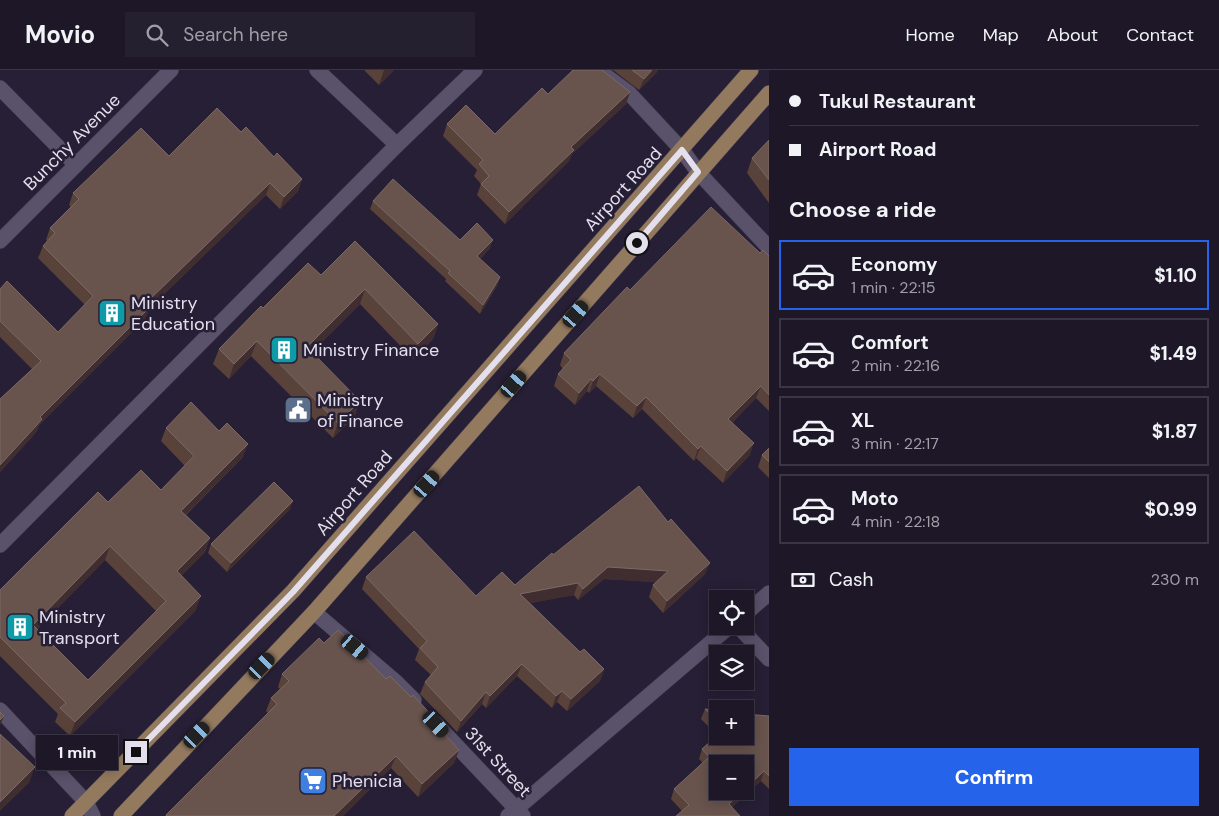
<!DOCTYPE html>
<html lang="en">
<head>
<meta charset="utf-8">
<style>
	body { margin:0; font-family:"DM Sans",sans-serif; background:#252030; color:#f1f3f6; height:100vh; display:flex; flex-direction:column; font-size:19px; white-space:nowrap }
	* { box-sizing:border-box; margin:0 }
	p { font-size:16px; color:#a09fa8 }
	.icon { flex:none; width:28px; height:28px; fill:none; stroke:currentColor; stroke-width:2; stroke-linecap:round; stroke-linejoin:round }
	.map { position:relative; flex:1; overflow:hidden }
	.panel { display:flex; flex-direction:column; background:#1d1728; width:450px }
	.panel>* { flex:none }
	.top-card { display:grid; align-content:center; height:110px; padding:0 20px; background:#1d1728 }
	.tools { position:absolute; left:709px; top:520px; display:grid; gap:10px }
	.tools a { display:grid; place-items:center; width:45px; height:45px; border-radius:0px; background:#1d1728; box-shadow:0 2px 12px #0003,0 0 0 1px #3b3645; font-size:25px }
	.end { position:absolute; width:22px; height:22px; margin:-11px; border:6px solid #e3dfed; background:#111; box-shadow:0 0 0 2px #111 }
	.from { border-radius:50% }
	.bubble { position:absolute; height:35px; border-radius:0px; background:#1d1728; box-shadow:0 2px 12px #0003,0 0 0 1px #3b3645; font-size:16px; font-weight:700; line-height:35px; text-align:center }
	.car { position:absolute; width:15px; height:30px; margin:-15px -8px; border-radius:6px; box-shadow:0 0 4px 1px #0007; background:linear-gradient(#222 24%,#8ab4d8 0 40%,#222 0 76%,#8ab4d8 0 86%,#222 0) }
	.top-card b { display:flex; align-items:center; gap:18px; height:48px; font-size:19px }
	.top-card b+b { border-top:1px solid #3b3645 }
	.top-card i { width:12px; height:12px; background:#f1f3f6 }
	ul { padding:0; list-style:none }
	li { display:flex; align-items:center; gap:15px; height:70px; margin:0 10px 8px; padding:0 10px; border:2px solid #3b3645; border-radius:0px }
	li div { flex:1 }
	li b { display:block; font-size:19px }
	li em { font-style:normal; font-weight:700 }
	li.current { border-color:#2563eb }
	li>.icon { width:45px; height:45px; stroke-width:1.5 }
	h2 { padding:0 20px; font-size:22px; line-height:60px }
	.pay { display:flex; align-items:center; gap:12px; height:55px; padding:0 20px; font-size:19px }
	.pay p { margin-inline-start:auto }
	.cta { display:flex; gap:10px; margin-top:auto; padding:10px 20px }
	.cta a { flex:1; height:58px; border-radius:0px; background:#2563eb; color:#fff; font-size:20px; font-weight:700; line-height:58px; text-align:center }
	header { display:flex; align-items:center; gap:30px; box-sizing:border-box; height:70px; padding:0 25px; background:#1d1728; border-bottom:1px solid #3b3645 }
	header strong { font-size:24px }
	nav { display:flex; gap:28px; margin-inline-start:auto; font-size:18px }
	.search { width:350px; height:45px; background:#252030; display:flex; align-items:center; gap:12px; box-sizing:border-box; padding:0 18px; border-radius:0px; color:#a09fa8; font-size:19px }
	main { display:flex; flex:1; min-height:0 }
	.map>svg:first-child { display:block }
	.lines { fill:none; stroke-linecap:round; stroke-linejoin:round }
	.minor-casing { stroke:#433c4e; stroke-width:16 }
	.primary-casing { stroke:#433c4e; stroke-width:16 }
	.minor { stroke:#5a516a; stroke-width:15 }
	.primary { stroke:#93795d; stroke-width:15 }
	.wall { fill:#59423a; fill-rule:evenodd }
	.shaded-wall { fill:#3f2d30 }
	.building { fill:#68534d; stroke:#7b6966; fill-rule:evenodd }
	.route { stroke:#e3dfed; stroke-width:6 }
	.labels { text-anchor:middle; dominant-baseline:central; stroke-width:5; stroke-linejoin:round; paint-order:stroke }
	.street-label { font-size:18px; fill:#e3dfed; stroke:#271f35 }
	.poi-label { font-size:18px; fill:#e3dfed; stroke:#271f35; text-anchor:start }
</style>
</head>
<body>
<header>
<strong>Movio</strong>
<div class="search"><svg class="icon" aria-label="search" viewBox="0 0 24 24"><circle cx="10" cy="10" r="6"/><path d="M15 15l6 6"/></svg>Search here</div>
<nav><a>Home</a><a>Map</a><a>About</a><a>Contact</a></nav>
</header>
<main>
<div class="map">
<svg width="769" height="746" viewBox="0 0 769 746">
	<rect width="100%" height="100%" fill="#271f35"/>
	<g class="lines">
		<defs>
			<g id="minor">
				<path d="M317,0L397,75"/>
				<path d="M598,0L629,23L682,80L698,102L769,178"/>
				<path d="M0,18L76,95"/>
				<path d="M0,171L171,0"/>
				<path d="M0,475L397,75L475,0"/>
				<path d="M314,542L396,612L414,630"/>
				<path d="M745,544L769,523"/>
				<path d="M738,556L769,589"/>
				<path d="M0,640L86,732L93,746"/>
				<path d="M435,653L523,746"/>
				<path d="M508,746L730,556"/>
			</g>
			<g id="primary">
				<path d="M72,746L293,521L751,0"/>
				<path d="M121,746L314,542L769,23"/>
			</g>
		</defs>
		<use href="#minor" class="minor-casing"/>
		<use href="#primary" class="primary-casing"/>
		<use href="#minor" class="minor"/>
		<use href="#primary" class="primary"/>
	</g>
	<g class="wall">
		<path d="M364,0H394L379,15Z"/>
		<path d="M613,0H658L656,3L639,20Z"/>
		<path d="M630,22L626,34L572,84L569,91L505,154L477,125L481,114L474,106L477,100L443,66L447,54L495,64L548,24Z"/>
		<path d="M241,62L274,87L302,109L298,121L280,139L266,125L149,239L145,249L39,355L37,361L31,368L0,402V329L32,299L0,267V219L58,262L85,235L38,188L43,176L47,171L46,170L50,158L71,137L69,135L73,123L169,86Z"/>
		<path d="M769,70V133L747,103L752,88Z"/>
		<path d="M373,131L460,170L490,178L480,189L500,207L497,216L480,244L445,211L446,209L370,139Z"/>
		<path d="M355,171L438,254L433,269L413,289L360,234L312,282L355,346L333,368L251,286L229,309L213,294L219,279L263,238L321,205Z"/>
		<path d="M760,183L769,186V341L756,328L732,353L750,385L723,413L696,388L694,391L642,339L633,348L596,316L589,323L587,321L575,335L554,316L558,304L563,299L560,295L564,283L630,220Z"/>
		<path d="M166,358L243,387L186,445L210,468L205,482L181,506L196,540L70,666L55,652L58,644L0,586V520L108,432L161,420L185,396L161,371ZM105,490L156,541L88,610L37,559Z"/>
		<path d="M769,378V408L758,397L762,385Z"/>
		<path d="M290,439L227,502L208,483L211,474Z"/>
		<path d="M553,485L705,504L663,543L649,527L653,515L656,512L604,509L578,530L574,525L530,533L580,582L604,599L600,611L567,641L557,632L552,638L517,606L486,638L482,634L457,662L420,624L425,612L431,605L415,590L419,579L362,519L366,507L476,526L515,515Z"/>
		<path d="M324,573L386,609L447,667L459,680L454,693L418,727L391,698L343,746H165L268,643L266,641L271,628L280,619L278,617L282,604Z"/>
		<path d="M705,639L718,640V666L769,646V719L761,711L732,737L682,741L671,729L674,719L703,693L699,689L702,679L717,665L701,649Z"/>
	</g>
	<g class="shaded-wall">
		<path d="M384,0H394L379,15Z"/>
		<path d="M652,0H658L656,3L639,20L644,9Z"/>
		<path d="M630,22L626,34L572,84L569,91L505,154L509,142L571,77Z"/>
		<path d="M302,109L298,121L280,139L284,127Z"/>
		<path d="M270,113L266,125L149,239L145,249L39,355L37,361L31,368L0,402V395L40,347L146,233Z"/>
		<path d="M493,170L490,178L474,195L477,186Z"/>
		<path d="M500,207L497,216L480,244L483,235Z"/>
		<path d="M365,219L360,234L302,292L307,277Z"/>
		<path d="M438,254L433,269L413,289L418,274Z"/>
		<path d="M257,271L251,286L229,309L234,294Z"/>
		<path d="M600,304L596,316L589,323L593,311Z"/>
		<path d="M591,309L587,321L575,335L579,323Z"/>
		<path d="M761,316L756,328L724,361L728,349Z"/>
		<path d="M646,327L642,339L633,348L637,336Z"/>
		<path d="M360,331L355,346L333,368L338,353Z"/>
		<path d="M754,373L750,385L723,413L727,401Z"/>
		<path d="M248,374L243,387L176,454L181,441Z"/>
		<path d="M701,376L696,388L694,391L698,379Z"/>
		<path d="M293,431L290,439L227,502L231,493Z"/>
		<path d="M210,468L205,482L172,515L177,501Z"/>
		<path d="M110,476L105,490L28,569L33,555Z"/>
		<path d="M710,493L705,504L663,543L667,531Z"/>
		<path d="M608,497L668,501L664,513L604,509L578,530L583,519Z"/>
		<path d="M578,513L574,525L516,536L520,524Z"/>
		<path d="M201,526L196,540L70,666L75,652Z"/>
		<path d="M522,594L517,606L486,638L490,626Z"/>
		<path d="M604,599L600,611L567,641L571,629Z"/>
		<path d="M562,621L557,632L552,638L556,626Z"/>
		<path d="M486,622L482,634L457,662L461,651Z"/>
		<path d="M4,646L0,656V650Z"/>
		<path d="M459,680L454,693L418,727L422,714Z"/>
		<path d="M396,686L391,698L343,746H334Z"/>
		<path d="M35,697L29,713L0,741V732Z"/>
		<path d="M764,701L761,711L725,744L729,734L743,721H745V719Z"/>
	</g>
	<g class="building">
		<path d="M573,0H602L630,22L571,77L574,80L509,142L481,114L489,106L479,94L483,90L447,54L466,35L495,64L542,18L548,24Z"/>
		<path d="M632,0H652L644,9Z"/>
		<path d="M217,38L241,62L246,57L274,87L277,83L302,109L284,127L270,113L146,233L150,237L40,347L42,349L36,356L0,395V329L41,291L0,251V219L7,211L58,262L93,226L43,176L55,163L50,158L79,129L73,123L141,58L169,86Z"/>
		<path d="M769,70V110L752,88Z"/>
		<path d="M393,109L460,170L477,153L493,170L477,186L500,207L483,235L448,203L450,201L373,131Z"/>
		<path d="M711,137L760,183L763,180L769,186V325L761,316L728,349L754,373L727,401L701,376L698,379L646,327L637,336L600,304L593,311L591,309L579,323L558,304L571,290L564,283L627,217L630,220Z"/>
		<path d="M355,171L438,254L418,274L365,219L307,277L360,331L338,353L257,271L234,294L219,279L261,236L263,238L308,193L321,205Z"/>
		<path d="M191,332L219,361L227,353L248,374L181,441L210,468L177,501L201,526L75,652L60,638L66,633L0,567V520L98,422L108,432L141,400L161,420L194,386L166,358ZM110,476L166,531L88,610L33,555Z"/>
		<path d="M769,378V392L762,385Z"/>
		<path d="M274,412L293,431L231,493L211,474Z"/>
		<path d="M639,416L668,452L671,449L710,493L667,531L653,515L668,501L608,497L583,519L578,513L520,524L580,582L584,579L604,599L571,629L562,621L556,626L522,594L490,626L486,622L461,651L425,612L438,597L420,578L427,571L366,507L414,461L476,526L502,502L515,515L552,483L553,485Z"/>
		<path d="M338,560L386,609L390,606L411,627L413,625L449,664L446,666L459,680L422,714L396,686L334,746H167L166,745L277,634L271,628L289,611L282,604L319,568L324,573Z"/>
		<path d="M705,639L718,640V652Z"/>
		<path d="M0,642L4,646L0,650Z"/>
		<path d="M745,644L769,646V706L764,701L745,719V694H718V721H743L729,734L740,746H676L689,735L674,719L709,687L702,679L718,665V666H745Z"/>
		<path d="M0,664L35,697L0,732Z"/>
	</g>
	<g class="lines">
		<path class="route" d="M136,682L293,522L682,80L698,102L637,173"/>
	</g>
	<defs>
		<symbol id="building-square" viewBox="-11 -11 22 22"><rect x="-9" y="-9" width="18" height="18" rx="4" fill="#0f9aa8" stroke="#271f35"/><path d="M-4-6H4V6H1V3H-1V6H-4ZM-2.5-4.3h1.7v1.8h-1.7ZM.8-4.3h1.7v1.8H.8ZM-2.5-1h1.7V.8h-1.7ZM.8-1h1.7V.8H.8Z" fill="#fff"/></symbol>
		<symbol id="civic-square" viewBox="-11 -11 22 22"><rect x="-9" y="-9" width="18" height="18" rx="4" fill="#5c6f8a" stroke="#271f35"/><path d="M-.6-6.5H3V-4.5H.6V-3L4-1V1h2V6H-6V1h2V-1L-.6-3ZM-1.2 2.5V6h2.4V2.5Z" fill="#fff"/></symbol>
		<symbol id="supermarket-square" viewBox="-11 -11 22 22"><rect x="-9" y="-9" width="18" height="18" rx="4" fill="#3f7fe0" stroke="#271f35"/><path d="M-6-5.5h2.5l.6 2H6L4.5 2H-2.5L-4.4-4H-6ZM-1.5 3.2a1.3 1.3 0 1 0 .1 0ZM3 3.2a1.3 1.3 0 1 0 .1 0Z" fill="#fff"/></symbol>
	</defs>
	<g fill-rule="evenodd">
		<use href="#building-square" x="96" y="227" width="32" height="32"/>
		<use href="#building-square" x="268" y="264" width="32" height="32"/>
		<use href="#civic-square" x="282" y="324" width="32" height="32"/>
		<use href="#building-square" x="4" y="541" width="32" height="32"/>
		<use href="#supermarket-square" x="297" y="695" width="32" height="32"/>
	</g>
	<g class="labels">
		<g class="street-label">
			<text transform="translate(72 72) rotate(-45)">Bunchy Avenue</text>
			<text transform="translate(623 119) rotate(-48)">Airport Road</text>
			<text transform="translate(354 423) rotate(-49)">Airport Road</text>
			<text transform="translate(498 692) rotate(47)">31st Street</text>
		</g>
		<g class="poi-label">
			<text x="131" y="233">Ministry<tspan x="131" dy="21">Education</tspan></text>
			<text x="303" y="280">Ministry Finance</text>
			<text x="317" y="330">Ministry<tspan x="317" dy="21">of Finance</tspan></text>
			<text x="39" y="547">Ministry<tspan x="39" dy="21">Transport</tspan></text>
			<text x="332" y="711">Phenicia</text>
		</g>
	</g>
</svg>
<div class="tools">
<a><svg class="icon" aria-label="locate" viewBox="0 0 24 24"><circle cx="12" cy="12" r="6"/><path d="M12 2v4M12 18v4M2 12h4M18 12h4"/></svg></a>
<a><svg class="icon" aria-label="layers" viewBox="0 0 24 24"><path d="M12 4l9 5-9 5-9-5zM3 14l9 5 9-5"/></svg></a>
<a>+</a>
<a>−</a>
</div>
<i class="end from" style="left:637px;top:173px"></i>
<i class="end" style="left:136px;top:682px"></i>
<div class="bubble" style="left:36px;top:665px;width:82px">1 min</div>
<i class="car" style="left:576px;top:244px;rotate:41deg"></i>
<i class="car" style="left:514px;top:314px;rotate:41deg"></i>
<i class="car" style="left:427px;top:414px;rotate:41deg"></i>
<i class="car" style="left:355px;top:577px;rotate:130deg"></i>
<i class="car" style="left:262px;top:596px;rotate:44deg"></i>
<i class="car" style="left:436px;top:654px;rotate:137deg"></i>
<i class="car" style="left:197px;top:665px;rotate:44deg"></i>
</div>
<section class="panel">
<div class="top-card">
<b><i class="from"></i>Tukul Restaurant</b>
<b><i></i>Airport Road</b>
</div>
<h2>Choose a ride</h2>
<ul>
<li class="current"><svg class="icon" aria-label="car" viewBox="0 0 24 24"><path d="M5 17H2v-5l4-1 3-4h7l3 4 3 1v5h-3M9 17h6M6 11h13"/><circle cx="7" cy="17" r="2"/><circle cx="17" cy="17" r="2"/></svg><div><b>Economy</b><p>1 min · 22:15</p></div><em>$1.10</em></li>
<li><svg class="icon" aria-label="car" viewBox="0 0 24 24"><path d="M5 17H2v-5l4-1 3-4h7l3 4 3 1v5h-3M9 17h6M6 11h13"/><circle cx="7" cy="17" r="2"/><circle cx="17" cy="17" r="2"/></svg><div><b>Comfort</b><p>2 min · 22:16</p></div><em>$1.49</em></li>
<li><svg class="icon" aria-label="car" viewBox="0 0 24 24"><path d="M5 17H2v-5l4-1 3-4h7l3 4 3 1v5h-3M9 17h6M6 11h13"/><circle cx="7" cy="17" r="2"/><circle cx="17" cy="17" r="2"/></svg><div><b>XL</b><p>3 min · 22:17</p></div><em>$1.87</em></li>
<li><svg class="icon" aria-label="car" viewBox="0 0 24 24"><path d="M5 17H2v-5l4-1 3-4h7l3 4 3 1v5h-3M9 17h6M6 11h13"/><circle cx="7" cy="17" r="2"/><circle cx="17" cy="17" r="2"/></svg><div><b>Moto</b><p>4 min · 22:18</p></div><em>$0.99</em></li>
</ul>
<div class="pay"><svg class="icon" aria-label="cash" viewBox="0 0 24 24"><path d="M3 7h18v10H3z"/><circle cx="12" cy="12" r="2"/></svg>Cash<p>230 m</p></div>
<div class="cta"><a>Confirm</a></div>
</section>
</main>
</body>
</html>
